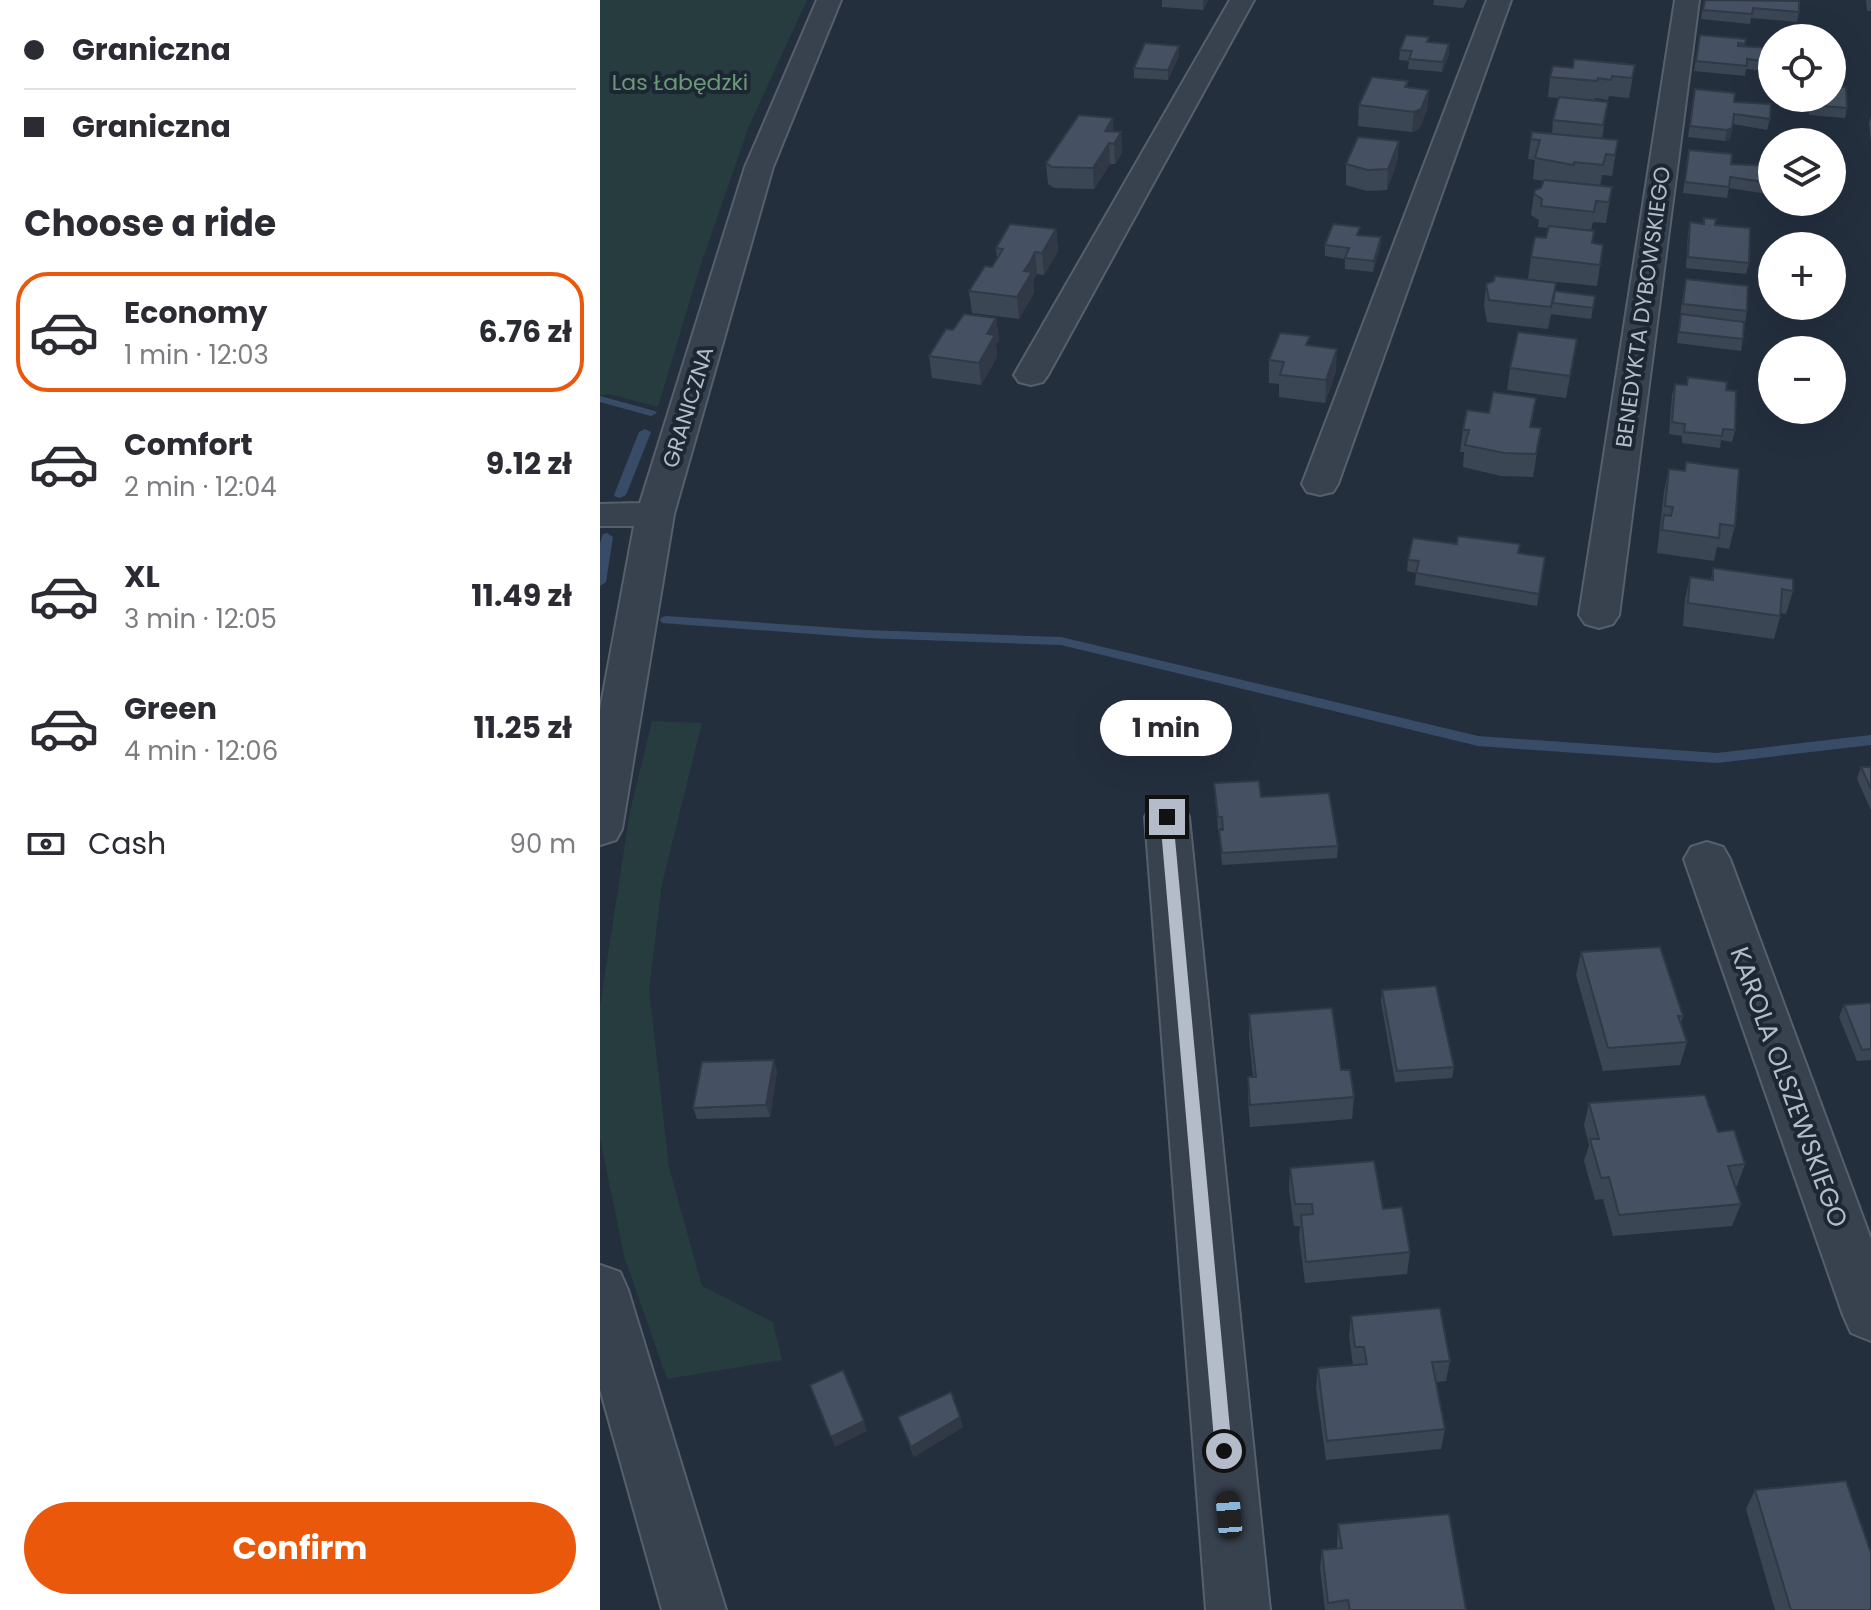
<!DOCTYPE html>
<html lang="en">
<head>
<meta charset="utf-8">
<style>
	body { margin:0; font-family:Poppins,sans-serif; background:#f7f7f7; color:#2b2b33; height:100vh; display:flex; flex-direction:column; font-size:30px; white-space:nowrap }
	* { box-sizing:border-box; margin:0 }
	p { font-size:26px; color:#7c7c81 }
	.icon { flex:none; width:44px; height:44px; fill:none; stroke:currentColor; stroke-width:2; stroke-linecap:round; stroke-linejoin:round }
	.map { position:relative; flex:1; overflow:hidden }
	.sheet { display:flex; flex-direction:column; background:#fff; width:600px }
	.sheet>* { flex:none }
	.top-card { display:grid; align-content:center; height:176px; padding:0 24px; background:#fff }
	.buttons { position:absolute; left:1158px; top:24px; display:grid; gap:16px }
	.buttons a { display:grid; place-items:center; width:88px; height:88px; border-radius:50%; background:#fff; box-shadow:0 8px 32px #0002; font-size:40px }
	.end { position:absolute; width:36px; height:36px; margin:-18px; border:10px solid #b4bcc9; background:#111; box-shadow:0 0 0 4px #111 }
	.from { border-radius:50% }
	.bubble { position:absolute; height:56px; border-radius:28px; background:#fff; box-shadow:0 8px 32px #0002; font-size:26px; font-weight:700; line-height:56px; text-align:center }
	.car { position:absolute; width:24px; height:48px; margin:-24px -12px; border-radius:10px; box-shadow:0 0 6px 2px #0007; background:linear-gradient(#222 24%,#8ab4d8 0 40%,#222 0 76%,#8ab4d8 0 86%,#222 0) }
	.top-card b { display:flex; align-items:center; gap:28px; height:76px; font-size:30px }
	.top-card b+b { border-top:2px solid #e1e1e2 }
	.top-card i { width:20px; height:20px; background:#2b2b33 }
	ul { padding:0; list-style:none }
	li { display:flex; align-items:center; gap:24px; height:120px; margin:0 16px 12px; padding:0 8px; border:4px solid transparent; border-radius:32px }
	li div { flex:1 }
	li b { display:block; font-size:30px }
	li em { font-style:normal; font-weight:700 }
	li.current { border-color:#ea580c }
	li>.icon { width:72px; height:72px; stroke-width:1.5 }
	h2 { padding:0 24px; font-size:36px; line-height:96px }
	.pay { display:flex; align-items:center; gap:20px; height:88px; padding:0 24px; font-size:30px }
	.pay p { margin-inline-start:auto }
	.cta { display:flex; gap:16px; margin-top:auto; padding:16px 24px }
	.cta a { flex:1; height:92px; border-radius:48px; background:#ea580c; color:#fff; font-size:32px; font-weight:700; line-height:92px; text-align:center }
	main { display:flex; flex:1; min-height:0 }
	.map>svg:first-child { display:block }
	.green { fill:#263c3f }
	.lines { fill:none; stroke-linecap:round; stroke-linejoin:round }
	.stream { fill:#394c67; fill-rule:evenodd }
	.street-casing { stroke:#565f6c; stroke-width:4 }
	.street { fill:#38414e; fill-rule:evenodd }
	.wall { fill:#3b4654 }
	.shaded-wall { fill:#303945 }
	.building { fill:#455162; stroke:#303945; stroke-width:2 }
	.route { fill:#b4bcc9 }
	.labels { text-anchor:middle; dominant-baseline:central; stroke-width:8; stroke-linejoin:round; paint-order:stroke }
	.far-park-label { font-size:22px; fill:#6b9a76; stroke:#1d2633 }
	.far-street-label { font-size:22px; fill:#b4bcc9; stroke:#1d2633 }
	.street-label { font-size:26px; fill:#b4bcc9; stroke:#1d2633 }
</style>
</head>
<body>
<main>
<section class="sheet">
<div class="top-card">
<b><i class="from"></i>Graniczna</b>
<b><i></i>Graniczna</b>
</div>
<h2>Choose a ride</h2>
<ul>
<li class="current"><svg class="icon" aria-label="car" viewBox="0 0 24 24"><path d="M5 17H2v-5l4-1 3-4h7l3 4 3 1v5h-3M9 17h6M6 11h13"/><circle cx="7" cy="17" r="2"/><circle cx="17" cy="17" r="2"/></svg><div><b>Economy</b><p>1 min · 12:03</p></div><em>6.76 zł</em></li>
<li><svg class="icon" aria-label="car" viewBox="0 0 24 24"><path d="M5 17H2v-5l4-1 3-4h7l3 4 3 1v5h-3M9 17h6M6 11h13"/><circle cx="7" cy="17" r="2"/><circle cx="17" cy="17" r="2"/></svg><div><b>Comfort</b><p>2 min · 12:04</p></div><em>9.12 zł</em></li>
<li><svg class="icon" aria-label="car" viewBox="0 0 24 24"><path d="M5 17H2v-5l4-1 3-4h7l3 4 3 1v5h-3M9 17h6M6 11h13"/><circle cx="7" cy="17" r="2"/><circle cx="17" cy="17" r="2"/></svg><div><b>XL</b><p>3 min · 12:05</p></div><em>11.49 zł</em></li>
<li><svg class="icon" aria-label="car" viewBox="0 0 24 24"><path d="M5 17H2v-5l4-1 3-4h7l3 4 3 1v5h-3M9 17h6M6 11h13"/><circle cx="7" cy="17" r="2"/><circle cx="17" cy="17" r="2"/></svg><div><b>Green</b><p>4 min · 12:06</p></div><em>11.25 zł</em></li>
</ul>
<div class="pay"><svg class="icon" aria-label="cash" viewBox="0 0 24 24"><path d="M3 7h18v10H3z"/><circle cx="12" cy="12" r="2"/></svg>Cash<p>90 m</p></div>
<div class="cta"><a>Confirm</a></div>
</section>
<div class="map">
<svg width="1271" height="1610" viewBox="0 0 1271 1610">
	<rect width="100%" height="100%" fill="#242f3e"/>
	<g class="green">
		<path d="M0,0H207L149,126L99,270L58,407L9,394L0,395Z"/>
		<path d="M52,721L102,723L62,884L49,990L69,1167L102,1286L173,1322L182,1360L67,1379L24,1256L0,1138V1006L30,811Z"/>
	</g>
	<g class="lines">
		<g class="stream">
			<path d="M0,396L55,411L57,413L51,416L0,402Z"/>
			<path d="M45,429L51,432L26,495L20,498L16,497L14,495L39,432Z"/>
			<path d="M7,533L13,537L6,582L0,586V543L3,534Z"/>
			<path d="M66,616L266,630L461,637L878,736L1117,753L1271,735V745L1117,763L878,746L461,645L266,638L62,623L60,620L62,617Z"/>
		</g>
		<defs>
			<g id="street">
				<path d="M217,0H241L173,167L74,514L22,829L16,840L0,845V710L34,526H0V504L40,503L145,167Z"/>
				<path d="M630,0H654L448,375L443,382L431,385L419,382L414,375Z"/>
				<path d="M887,0H911L738,484L733,492L720,495L707,492L702,484Z"/>
				<path d="M1075,0H1099L1019,615L1013,624L999,628L985,624L979,615Z"/>
				<path d="M567,801L583,806L589,817L670,1610H606L545,817L551,806Z"/>
				<path d="M1107,842L1123,847L1130,859L1271,1239V1341L1251,1333L1243,1315L1084,859L1091,847Z"/>
				<path d="M0,1265L20,1272L28,1290L126,1610H62L0,1389Z"/>
			</g>
		</defs>
		<use href="#street" class="street-casing"/>
		<use href="#street" class="street"/>
	</g>
	<g class="wall">
		<path d="M562,0H608L603,10L562,7Z"/>
		<path d="M834,0H867L863,8L833,5Z"/>
		<path d="M1104,0L1199,12L1197,22L1151,18L1150,24L1101,19Z"/>
		<path d="M1266,0H1271V11H1267Z"/>
		<path d="M1100,35L1146,39L1145,47L1172,48V72L1146,69L1145,76L1094,71Z"/>
		<path d="M829,42L849,44V54L842,72L808,69L809,61L799,60L800,50Z"/>
		<path d="M579,46V56L568,80L534,78V68Z"/>
		<path d="M1035,65L1029,98L1009,96L1008,100L995,98V100L1008,102L1002,139L1018,140L1012,176L1002,175L1000,186L1012,187L1006,223L993,222L991,230L992,243L1003,245L997,286L928,279L931,257L946,238L948,228L938,227L939,220L931,215L934,194L941,188L943,181L933,179L935,160L928,159L931,139L952,134L953,120L959,98L948,97L950,77L973,68Z"/>
		<path d="M808,81L807,87L829,90L827,110L819,129L812,132L758,126L759,105Z"/>
		<path d="M1208,98H1232L1247,108L1245,118L1209,115Z"/>
		<path d="M1093,99L1134,102L1170,119L1167,130L1133,124L1130,139L1125,141L1088,137Z"/>
		<path d="M1271,116V142L1269,123Z"/>
		<path d="M514,132H521L522,153L515,164H510L494,189L454,188L448,184L446,163Z"/>
		<path d="M799,141L797,162L787,190L767,191L746,185V164Z"/>
		<path d="M1089,150L1131,164L1170,183L1167,194L1129,188L1127,198L1083,193Z"/>
		<path d="M1104,218L1115,225L1149,263L1146,274L1086,268L1088,233L1090,222L1103,224Z"/>
		<path d="M456,229L458,251L444,275L437,274L433,281L434,293L419,319L372,313L369,291L392,267L397,259L396,248Z"/>
		<path d="M759,235L781,237L780,248L773,272L745,269V259L725,256V245Z"/>
		<path d="M1086,279L1147,311L1141,351L1077,343L1082,301Z"/>
		<path d="M886,284L995,296L991,319L951,314L952,310L948,329L887,322L884,306Z"/>
		<path d="M396,318L399,340L396,344L397,357L381,385L332,378L329,356L353,330Z"/>
		<path d="M977,339L966,398L907,390L910,368Z"/>
		<path d="M709,346L736,371L725,403L679,397V384L669,383V360Z"/>
		<path d="M1088,377L1126,390L1135,430L1132,442L1121,440L1120,448L1082,443V436L1069,434L1072,395L1075,384L1086,385Z"/>
		<path d="M932,427L941,428L933,477L901,476L863,467L864,452H860L863,430Z"/>
		<path d="M1086,462L1135,526L1129,549L1117,547L1114,561L1057,553L1064,491L1069,469L1084,471Z"/>
		<path d="M857,544H920L919,553L945,557L937,606L815,585L816,573L807,571L808,560Z"/>
		<path d="M1113,568L1193,591L1186,614L1181,613L1174,639L1083,626L1085,599L1090,577L1111,579Z"/>
		<path d="M1261,767H1271V810L1257,779Z"/>
		<path d="M614,783L661,797L738,846L737,858L622,865L619,830H622V828L618,829Z"/>
		<path d="M981,952L1083,1016L1081,1023L1087,1042L1080,1065L1003,1071L976,975Z"/>
		<path d="M782,990L854,1067L852,1078L795,1082L781,1002Z"/>
		<path d="M1271,1003V1060L1257,1061L1239,1017L1244,1005Z"/>
		<path d="M649,1014L741,1070L754,1097L752,1119L650,1127L648,1099V1077H653L649,1037Z"/>
		<path d="M177,1071L170,1117L97,1119L93,1108Z"/>
		<path d="M989,1103L1118,1132L1145,1164L1137,1186H1135L1141,1204L1132,1226L1013,1236L1003,1199L995,1200L984,1161L989,1145L984,1125Z"/>
		<path d="M690,1168L783,1209L810,1252L807,1274L705,1283L699,1236L700,1226H694L689,1189Z"/>
		<path d="M751,1316L850,1361L846,1381L836,1382L845,1429L841,1449L726,1460L716,1388L718,1368L753,1365L749,1336Z"/>
		<path d="M298,1417L363,1427L314,1457Z"/>
		<path d="M1155,1490L1271,1610H1175L1146,1509Z"/>
		<path d="M738,1524L866,1610H725L720,1568L722,1550L737,1549V1543Z"/>
	</g>
	<g class="shaded-wall">
		<path d="M603,0H608L603,10Z"/>
		<path d="M849,44V54L842,72L843,62Z"/>
		<path d="M579,46V56L568,80V70Z"/>
		<path d="M829,90L827,110L819,129L812,132L814,112Z"/>
		<path d="M513,118L514,139L509,143L510,164L494,189L493,168L505,131Z"/>
		<path d="M1132,128L1130,139L1125,141L1127,130Z"/>
		<path d="M521,132L522,153L515,164L514,144Z"/>
		<path d="M799,141L797,162L787,190L788,169Z"/>
		<path d="M456,229L458,251L444,275L442,253Z"/>
		<path d="M781,237L780,248L773,272L774,261Z"/>
		<path d="M435,252L437,274L433,281L434,293L419,319L417,297L424,271Z"/>
		<path d="M396,318L399,340L396,344L397,357L381,385L379,363L387,334Z"/>
		<path d="M737,349L736,371L725,403L726,380Z"/>
		<path d="M174,1060L177,1071L170,1117L166,1105Z"/>
		<path d="M360,1417L363,1427L314,1457L311,1447Z"/>
		<path d="M264,1421L267,1431L235,1447L231,1437Z"/>
	</g>
	<g class="building">
		<path d="M1105,0L1199,1V12L1153,8L1152,14L1103,10Z"/>
		<path d="M806,35L829,37L827,42L849,44L843,62L809,59L812,51L800,50Z"/>
		<path d="M1100,35L1146,39L1145,44L1138,43V46L1172,48V62L1147,59V66L1096,61Z"/>
		<path d="M545,43L579,46L568,70L534,68Z"/>
		<path d="M974,59L1035,65L1032,78L1012,76L1011,80L998,78L997,81L950,77L953,66L973,68Z"/>
		<path d="M772,77L808,81L805,87L829,90L821,109L814,112L759,105Z"/>
		<path d="M1232,86L1246,87L1247,108L1211,105V98H1232Z"/>
		<path d="M1095,89L1135,93L1134,102L1171,104L1170,119L1134,114L1132,128L1127,130L1090,126Z"/>
		<path d="M959,97L1008,102L1003,125L953,120Z"/>
		<path d="M479,115L513,118L505,131L521,132L514,144L509,143L493,168L452,167L446,163Z"/>
		<path d="M932,132L1018,140L1015,155L1006,154L1003,165L974,162V165L935,158L940,140L931,139Z"/>
		<path d="M758,137L799,141L788,169L768,170L746,164Z"/>
		<path d="M1089,150L1132,154L1131,164L1170,166V183L1130,177L1129,187L1085,182Z"/>
		<path d="M944,180L1012,187L1009,202L996,201L994,212L941,206L942,199L934,194L935,190L941,188Z"/>
		<path d="M1104,218L1116,219L1115,225L1150,228L1149,263L1088,257L1090,222L1104,224Z"/>
		<path d="M410,224L456,229L442,253L435,252L430,262L424,271L432,272L417,297L369,291L385,266L392,267L403,249L396,248Z"/>
		<path d="M733,224L760,227L757,235L781,237L774,261L745,258L749,248L725,245Z"/>
		<path d="M949,226L994,231L992,243L1003,245L1000,265L931,257L935,237L946,238Z"/>
		<path d="M895,276L956,283L951,307L889,300L886,284L894,281Z"/>
		<path d="M1086,279L1148,286L1147,311L1083,304Z"/>
		<path d="M955,291L995,296L993,308L953,303Z"/>
		<path d="M364,314L396,318L387,334L395,335L379,363L329,356L346,329L353,330Z"/>
		<path d="M1081,314L1144,322L1143,339L1079,332Z"/>
		<path d="M918,332L977,339L970,376L910,368Z"/>
		<path d="M680,333L710,336L706,345L737,349L726,380L680,375L684,362L669,360Z"/>
		<path d="M1088,377L1127,382L1126,390L1136,391L1135,430L1123,429L1122,436L1084,432L1085,424L1072,422L1075,384L1087,385Z"/>
		<path d="M893,392L936,398L930,427L941,428L936,454L904,453L865,445L869,430H863L867,410L889,413Z"/>
		<path d="M1086,462L1139,469L1135,526L1120,524L1119,538L1062,530L1064,515L1071,516L1073,507L1065,506L1069,469L1085,471Z"/>
		<path d="M858,536L920,544L918,553L945,557L939,594L816,573L819,561L808,560L813,538L857,544Z"/>
		<path d="M1113,568L1193,579V591L1182,589L1180,616L1088,603L1090,577L1113,580Z"/>
		<path d="M1261,767H1271V789Z"/>
		<path d="M659,781L661,797L729,793L738,846L622,853L619,830H623L622,817H618L614,783Z"/>
		<path d="M1060,947L1083,1016H1078L1087,1042L1008,1048L981,952Z"/>
		<path d="M836,986L854,1067L797,1071L782,990Z"/>
		<path d="M1271,1003V1049L1262,1050L1244,1005Z"/>
		<path d="M732,1008L741,1070H750L754,1097L650,1105L648,1077H656L649,1014Z"/>
		<path d="M174,1060L166,1105L93,1108L102,1062Z"/>
		<path d="M1105,1095L1118,1132L1134,1130L1145,1164L1128,1166L1141,1204L1019,1215L1009,1177L1001,1178L990,1139H999L989,1103Z"/>
		<path d="M774,1161L783,1209L802,1207L810,1252L706,1262L701,1215L713,1214L712,1204H695L690,1168Z"/>
		<path d="M840,1308L850,1361L832,1362L845,1429L727,1441L718,1368L767,1364L764,1347H755L751,1316Z"/>
		<path d="M243,1370L264,1421L231,1437L210,1385Z"/>
		<path d="M351,1392L360,1417L311,1447L298,1417Z"/>
		<path d="M1246,1481L1271,1553V1610H1191L1155,1490Z"/>
		<path d="M849,1514L866,1610H750L748,1600L728,1603L722,1550L742,1548L738,1524Z"/>
	</g>
	<path class="route" d="M567,812L573,817L632,1451L630,1457L624,1460L617,1457L615,1451L560,817Z"/>
	<g class="labels">
		<g class="far-park-label">
			<text x="80" y="82">Las Łabędzki</text>
		</g>
		<g class="far-street-label">
			<text transform="translate(1043 307) rotate(-82)">BENEDYKTA DYBOWSKIEGO</text>
			<text transform="translate(88 407) rotate(-73)">GRANICZNA</text>
		</g>
		<g class="street-label">
			<text transform="translate(1189 1087) rotate(70)">KAROLA OLSZEWSKIEGO</text>
		</g>
	</g>
</svg>
<div class="buttons">
<a><svg class="icon" aria-label="locate" viewBox="0 0 24 24"><circle cx="12" cy="12" r="6"/><path d="M12 2v4M12 18v4M2 12h4M18 12h4"/></svg></a>
<a><svg class="icon" aria-label="layers" viewBox="0 0 24 24"><path d="M12 4l9 5-9 5-9-5zM3 14l9 5 9-5"/></svg></a>
<a>+</a>
<a>−</a>
</div>
<i class="end from" style="left:624px;top:1451px"></i>
<i class="end" style="left:567px;top:817px"></i>
<div class="bubble" style="left:500px;top:700px;width:132px">1 min</div>
<i class="car" style="left:629px;top:1515px;rotate:355deg"></i>
</div>
</main>
</body>
</html>
